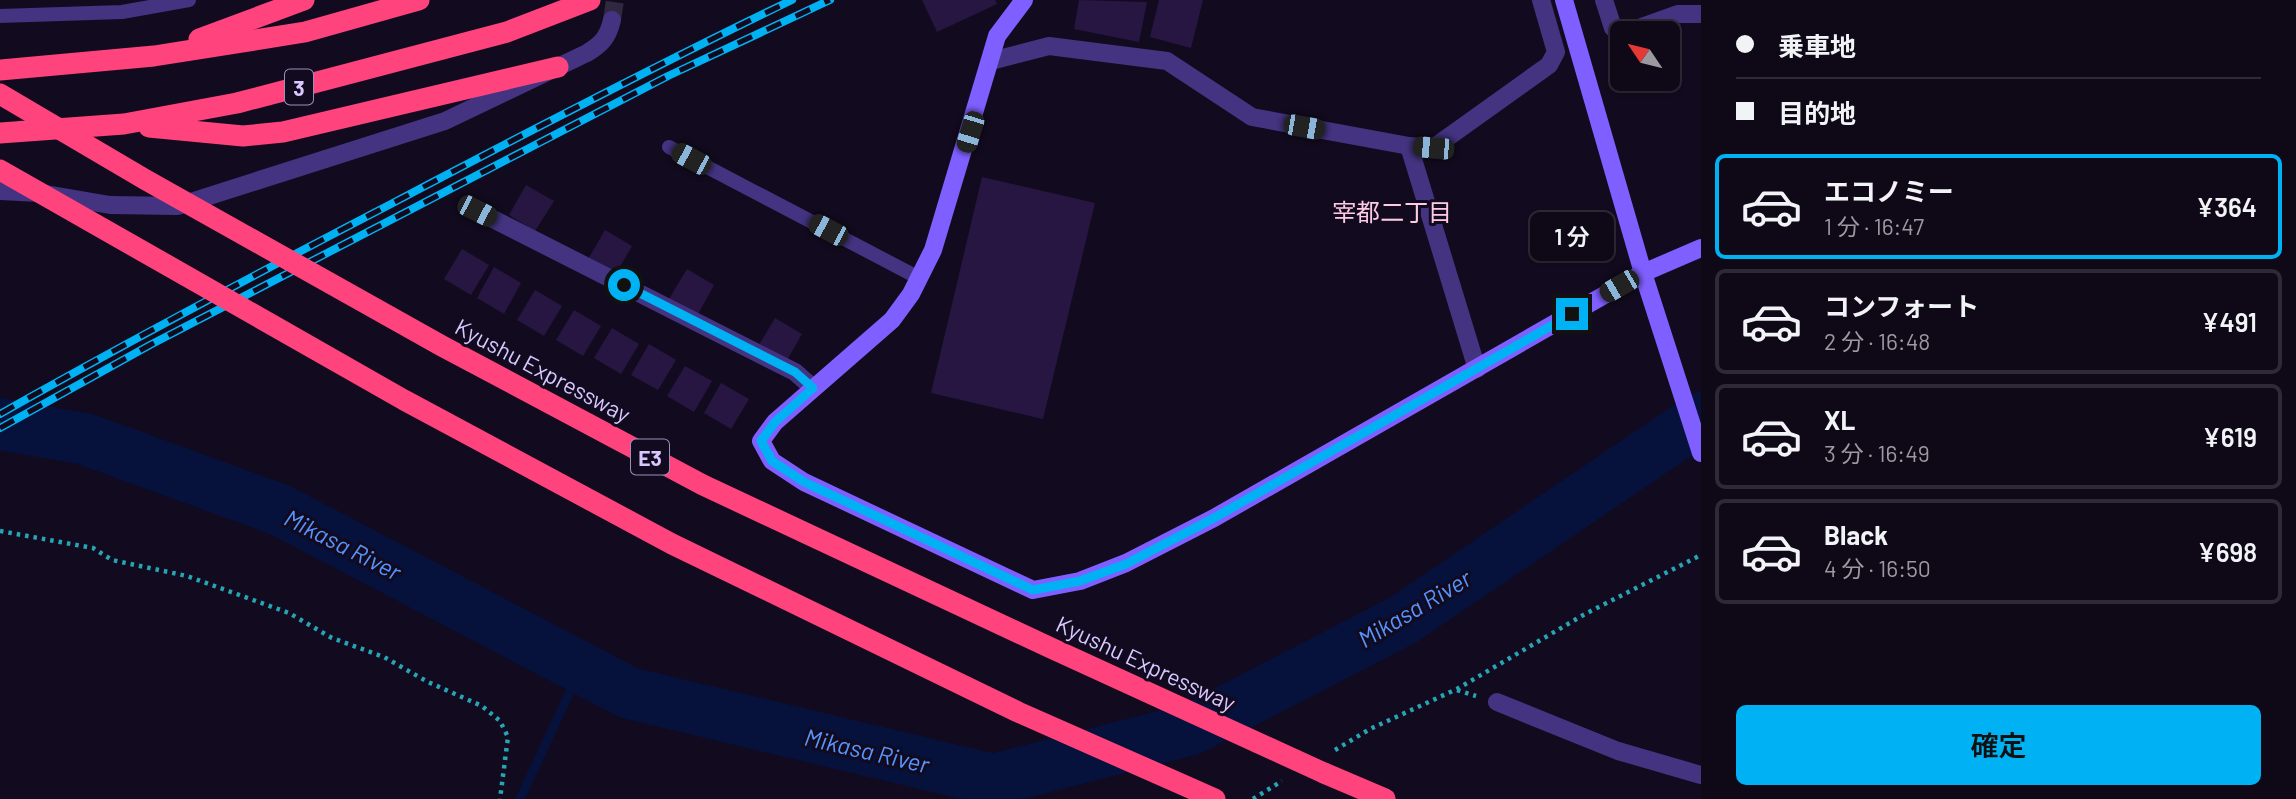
<!DOCTYPE html>
<html lang="ja">
<head>
<meta charset="utf-8">
<style>
	body { margin:0; font-family:Barlow,"Noto Sans JP",sans-serif; background:#171120; color:#f1f3f6; height:100vh; display:flex; flex-direction:column; font-size:26px; white-space:nowrap }
	* { box-sizing:border-box; margin:0 }
	p { font-size:23px; color:#9b9aa1 }
	.icon { flex:none; width:38px; height:38px; fill:none; stroke:currentColor; stroke-width:2; stroke-linecap:round; stroke-linejoin:round }
	.map { position:relative; flex:1; overflow:hidden }
	.details { display:flex; flex-direction:column; background:#0e0817; width:595px }
	.details>* { flex:none }
	.hud { display:grid; align-content:center; height:154px; padding:0 35px; background:#0e0817 }
	.needle { width:46px; rotate:305deg }
	.buttons { position:absolute; left:1610px; top:21px; display:grid; gap:14px }
	.buttons a { display:grid; place-items:center; width:70px; height:70px; border-radius:10px; background:#0e0817; box-shadow:0 2px 5px #0004,0 0 0 2px #2e2936; font-size:35px }
	.end { position:absolute; width:32px; height:32px; margin:-16px; border:9px solid #00b2f3; background:#111; box-shadow:0 0 0 4px #111 }
	.from { border-radius:50% }
	.bubble { position:absolute; height:49px; border-radius:10px; background:#0e0817; box-shadow:0 2px 5px #0004,0 0 0 2px #2e2936; font-size:23px; font-weight:600; line-height:49px; text-align:center }
	.car { position:absolute; width:21px; height:42px; margin:-21px -10px; border-radius:9px; box-shadow:0 0 5px 2px #0007; background:linear-gradient(#222 24%,#8ab4d8 0 40%,#222 0 76%,#8ab4d8 0 86%,#222 0) }
	.hud b { display:flex; align-items:center; gap:24px; height:66px; font-size:26px }
	.hud b+b { border-top:2px solid #2e2936 }
	.hud i { width:18px; height:18px; background:#f1f3f6 }
	ul { padding:0; list-style:none }
	li { display:flex; align-items:center; gap:21px; height:105px; margin:0 14px 10px; padding:0 21px; border:4px solid #2e2936; border-radius:10px }
	li div { flex:1 }
	li b { display:block; font-size:26px }
	li em { font-style:normal; font-weight:600 }
	li.current { border-color:#00b2f3 }
	li>.icon { width:63px; height:63px; stroke-width:1.5 }
	.primary-button { display:flex; gap:14px; margin-top:auto; padding:14px 35px }
	.primary-button a { flex:1; height:80px; border-radius:10px; background:#00b2f3; color:#111; font-size:28px; font-weight:600; line-height:80px; text-align:center }
	main { display:flex; flex:1; min-height:0 }
	.map>svg:first-child { display:block }
	.lines { fill:none; stroke-linecap:round; stroke-linejoin:round }
	.stream { stroke:#06113c; stroke-width:9 }
	.river { stroke:#06113c; stroke-width:52 }
	.building { fill:#261641 }
	.street-tunnel { stroke:#302741; stroke-width:18; stroke-dasharray:18 9; stroke-linecap:butt }
	.path { stroke:#26a5b5; stroke-width:4.5; stroke-dasharray:3.5 5; stroke-linecap:butt }
	.lane { stroke:#433380; stroke-width:14 }
	.street { stroke:#433380; stroke-width:18 }
	.secondary { stroke:#7f5fff; stroke-width:18 }
	.highway { stroke:#ff437d; stroke-width:21 }
	.rail-casing { stroke:#00b2f3; stroke-width:8 }
	.rail { stroke:#120b1f; stroke-width:5; stroke-dasharray:16; stroke-linecap:butt }
	.highway-bridge { stroke:#ff437d; stroke-width:21 }
	.route { stroke:#00b2f3; stroke-width:9 }
	.labels { text-anchor:middle; dominant-baseline:central; stroke-width:6; stroke-linejoin:round; paint-order:stroke }
	.shield { fill:#120b1f; stroke:#9d8fbc; stroke-width:2 }
	.shield-label { font-size:21px; font-weight:bold; fill:#d8c8ff }
	.street-label { font-size:23px; fill:#d8c8ff; stroke:#120b1f }
	.neighbourhood-label { font-size:24px; fill:#ffcae3; stroke:#120b1f }
	.water-label { font-size:24px; font-style:italic; fill:#5694ff; stroke:#120b1f }
</style>
</head>
<body>
<main>
<div class="map">
<svg width="1701" height="799" viewBox="0 0 1701 799">
	<rect width="100%" height="100%" fill="#120b1f"/>
	<g class="lines">
		<path class="stream" d="M520,799L581,668"/>
		<path class="river" d="M0,424L85,439L280,510L629,693L993,780L1192,729L1403,620L1701,418"/>
	</g>
	<g class="building">
		<path d="M922,0H995L997,4L937,32Z"/>
		<path d="M1079,0L1147,2L1139,42L1074,29Z"/>
		<path d="M1159,0H1203L1191,48L1150,37Z"/>
		<path d="M982,177L1095,203L1043,419L931,393Z"/>
		<path d="M526,185L554,201L535,231L509,215Z"/>
		<path d="M605,230L632,246L614,277L587,261Z"/>
		<path d="M462,249L489,265L471,295L444,279Z"/>
		<path d="M494,267L521,283L504,314L477,298Z"/>
		<path d="M687,269L714,285L697,316L669,299Z"/>
		<path d="M535,290L562,306L544,336L517,320Z"/>
		<path d="M574,310L601,326L583,356L556,340Z"/>
		<path d="M775,318L802,334L785,364L757,348Z"/>
		<path d="M612,328L639,344L621,374L594,358Z"/>
		<path d="M649,344L676,360L658,390L631,375Z"/>
		<path d="M685,366L712,381L694,412L667,396Z"/>
		<path d="M721,383L749,399L731,429L704,413Z"/>
	</g>
	<g class="lines">
		<path class="street-tunnel" d="M612,20L615,0"/>
		<g class="path">
			<path d="M0,531L93,548L112,560L187,576L289,613L332,638L384,657L428,682L482,706L500,721L508,737L500,799"/>
			<path d="M1457,690L1476,696"/>
			<path d="M1335,750L1370,729L1457,689L1585,614L1701,555"/>
			<path d="M1253,799L1282,781"/>
		</g>
		<g class="lane">
			<path d="M0,16L122,12L189,0"/>
			<path d="M669,147L919,278"/>
		</g>
		<g class="street">
			<path d="M1604,0L1613,28L1622,34"/>
			<path d="M1625,33L1678,14H1701"/>
			<path d="M991,61L1049,46L1167,61L1252,117L1409,146L1433,148L1549,65L1556,52L1541,0"/>
			<path d="M1409,146L1477,369"/>
			<path d="M0,191L40,193L110,205L178,206L445,121L587,53C602,44 608,37 612,20"/>
			<path d="M477,211L795,372L813,388"/>
			<path d="M1497,702L1618,751L1701,775"/>
		</g>
		<g class="secondary">
			<path d="M1024,0L997,36L933,250L911,294L892,320L775,422L761,441L772,461L804,482L1033,590L1080,581L1126,563L1214,518L1643,273L1701,248"/>
			<path d="M1564,0L1643,273L1701,453"/>
		</g>
		<g class="highway">
			<path d="M199,39L304,0"/>
			<path d="M0,70L154,56L305,32L419,0"/>
			<path d="M149,127L243,136L283,132L558,67"/>
			<path d="M0,133L124,124L237,103L507,32L590,0"/>
			<path d="M1324,773L1385,799"/>
		</g>
		<defs>
			<g id="rail">
				<path d="M0,414C129,341 260,272 391,204C524,134 657,65 792,0"/>
				<path d="M0,428L150,345L668,76L830,0"/>
			</g>
		</defs>
		<use href="#rail" class="rail-casing"/>
		<use href="#rail" class="rail"/>
		<g class="highway-bridge">
			<path d="M0,94L146,180L442,346L703,485L1051,648L1324,773"/>
			<path d="M0,170L404,400L672,544L1018,712L1215,799"/>
		</g>
	</g>
	<g class="lines">
		<path class="route" d="M624,285L795,372L813,388L775,422L761,441L772,461L804,482L1033,590L1080,581L1126,564L1214,518L1572,314"/>
	</g>
	<g class="labels">
		<g class="shield">
			<rect x="285" y="69.5" width="28" height="35" rx="5"/>
			<rect x="631" y="439.5" width="38" height="35" rx="5"/>
		</g>
		<g class="shield-label">
			<text x="299" y="87">3</text>
			<text x="650" y="457">E3</text>
		</g>
		<g class="street-label">
			<text transform="translate(543 370) rotate(28)">Kyushu Expressway</text>
			<text transform="translate(1146 663) rotate(25)">Kyushu Expressway</text>
		</g>
		<g class="neighbourhood-label">
			<text x="1392" y="211">宰都二丁目</text>
		</g>
		<g class="water-label">
			<text transform="translate(343 544) rotate(27)">Mikasa River</text>
			<text transform="translate(1414 608) rotate(-31)">Mikasa River</text>
			<text transform="translate(867 750) rotate(13)">Mikasa River</text>
		</g>
	</g>
</svg>
<div class="buttons">
<a><svg class="needle" viewBox="-14 -14 28 28"><path d="M0-13l5 13h-10z" fill="#e53935"/><path d="M0 13l5-13h-10z" fill="#9b9aa1"/></svg></a>
</div>
<i class="end from" style="left:624px;top:285px"></i>
<i class="end" style="left:1572px;top:314px"></i>
<div class="bubble" style="left:1530px;top:212px;width:84px">1 分</div>
<i class="car" style="left:1304px;top:127px;rotate:100deg"></i>
<i class="car" style="left:970px;top:132px;rotate:197deg"></i>
<i class="car" style="left:1433px;top:148px;rotate:275deg"></i>
<i class="car" style="left:691px;top:159px;rotate:298deg"></i>
<i class="car" style="left:477px;top:211px;rotate:117deg"></i>
<i class="car" style="left:828px;top:230px;rotate:298deg"></i>
<i class="car" style="left:1619px;top:286px;rotate:240deg"></i>
</div>
<section class="details">
<div class="hud">
<b><i class="from"></i>乗車地</b>
<b><i></i>目的地</b>
</div>
<ul>
<li class="current"><svg class="icon" aria-label="car" viewBox="0 0 24 24"><path d="M5 17H2v-5l4-1 3-4h7l3 4 3 1v5h-3M9 17h6M6 11h13"/><circle cx="7" cy="17" r="2"/><circle cx="17" cy="17" r="2"/></svg><div><b>エコノミー</b><p>1 分 · 16:47</p></div><em>¥364</em></li>
<li><svg class="icon" aria-label="car" viewBox="0 0 24 24"><path d="M5 17H2v-5l4-1 3-4h7l3 4 3 1v5h-3M9 17h6M6 11h13"/><circle cx="7" cy="17" r="2"/><circle cx="17" cy="17" r="2"/></svg><div><b>コンフォート</b><p>2 分 · 16:48</p></div><em>¥491</em></li>
<li><svg class="icon" aria-label="car" viewBox="0 0 24 24"><path d="M5 17H2v-5l4-1 3-4h7l3 4 3 1v5h-3M9 17h6M6 11h13"/><circle cx="7" cy="17" r="2"/><circle cx="17" cy="17" r="2"/></svg><div><b>XL</b><p>3 分 · 16:49</p></div><em>¥619</em></li>
<li><svg class="icon" aria-label="car" viewBox="0 0 24 24"><path d="M5 17H2v-5l4-1 3-4h7l3 4 3 1v5h-3M9 17h6M6 11h13"/><circle cx="7" cy="17" r="2"/><circle cx="17" cy="17" r="2"/></svg><div><b>Black</b><p>4 分 · 16:50</p></div><em>¥698</em></li>
</ul>
<div class="primary-button"><a>確定</a></div>
</section>
</main>
</body>
</html>
